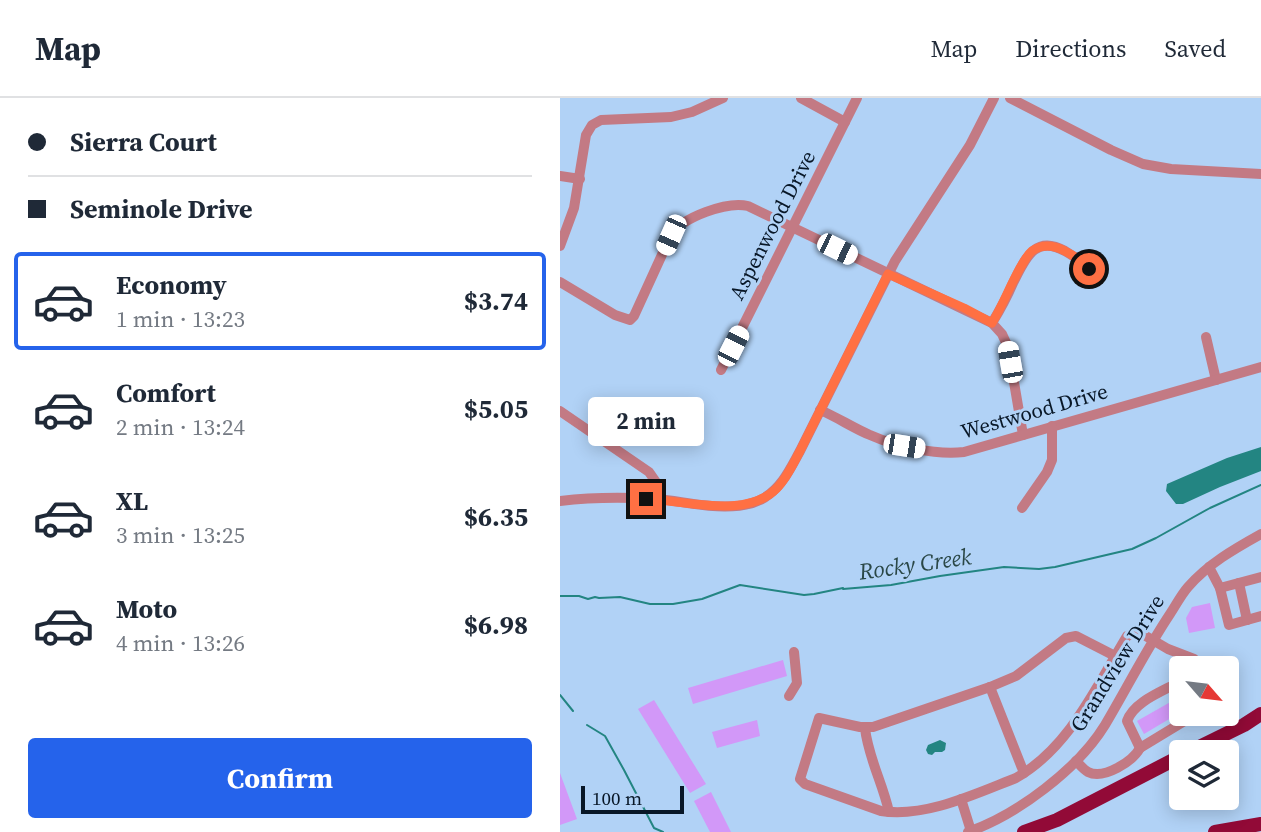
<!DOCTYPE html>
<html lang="en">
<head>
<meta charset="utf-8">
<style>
	body { margin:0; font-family:"Source Serif 4",serif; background:#f2f2f3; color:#1f2937; height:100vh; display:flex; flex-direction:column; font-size:26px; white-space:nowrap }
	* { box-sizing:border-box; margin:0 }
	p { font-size:23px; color:#747a83 }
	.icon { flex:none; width:38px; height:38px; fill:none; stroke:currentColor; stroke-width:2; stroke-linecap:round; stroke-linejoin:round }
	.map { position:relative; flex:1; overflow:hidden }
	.sheet { display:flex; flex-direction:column; background:#fff; width:560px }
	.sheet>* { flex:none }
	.guide { display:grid; align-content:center; height:154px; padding:0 28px; background:#fff }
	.needle { width:46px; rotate:118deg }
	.fabs { position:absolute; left:609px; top:558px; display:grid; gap:14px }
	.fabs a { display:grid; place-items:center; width:70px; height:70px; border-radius:7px; background:#fff; box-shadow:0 4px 18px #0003; font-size:35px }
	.scale { position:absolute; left:21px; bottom:18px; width:103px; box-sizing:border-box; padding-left:7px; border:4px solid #081727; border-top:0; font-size:19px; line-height:24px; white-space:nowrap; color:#081727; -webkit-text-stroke:5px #b1d2f6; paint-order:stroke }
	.end { position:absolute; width:32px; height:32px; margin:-16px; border:9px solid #ff7043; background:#111; box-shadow:0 0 0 4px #111 }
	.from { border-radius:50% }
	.bubble { position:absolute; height:49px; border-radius:7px; background:#fff; box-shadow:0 4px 18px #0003; font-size:23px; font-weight:700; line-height:49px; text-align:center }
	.car { position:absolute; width:21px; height:42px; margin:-21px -10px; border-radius:9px; box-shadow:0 0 5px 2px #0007; background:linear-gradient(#fff 24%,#345 0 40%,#fff 0 76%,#345 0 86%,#fff 0) }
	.guide b { display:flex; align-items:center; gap:24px; height:66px; font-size:26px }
	.guide b+b { border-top:2px solid #e0e1e3 }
	.guide i { width:18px; height:18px; background:#1f2937 }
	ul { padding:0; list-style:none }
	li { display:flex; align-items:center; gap:21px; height:98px; margin:0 14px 10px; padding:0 14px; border:4px solid transparent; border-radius:7px }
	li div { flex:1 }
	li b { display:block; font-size:26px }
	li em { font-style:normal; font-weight:700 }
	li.active { border-color:#2563eb }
	li>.icon { width:63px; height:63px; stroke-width:1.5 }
	.cta { display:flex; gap:14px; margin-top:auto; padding:14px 28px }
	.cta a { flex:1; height:80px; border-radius:7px; background:#2563eb; color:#fff; font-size:28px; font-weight:700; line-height:80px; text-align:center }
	header { display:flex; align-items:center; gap:42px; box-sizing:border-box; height:98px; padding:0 35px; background:#fff; border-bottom:2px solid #e0e1e3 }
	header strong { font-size:33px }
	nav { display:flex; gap:38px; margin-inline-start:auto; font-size:24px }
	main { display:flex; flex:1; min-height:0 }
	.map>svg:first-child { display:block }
	.water { fill:#238582 }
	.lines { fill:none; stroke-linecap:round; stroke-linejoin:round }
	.stream { stroke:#238582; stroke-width:2 }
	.building { fill:#d298f8 }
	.minor { stroke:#c37a84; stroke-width:10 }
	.highway { stroke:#920a37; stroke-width:14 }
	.route { stroke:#ff7043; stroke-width:9 }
	.labels { text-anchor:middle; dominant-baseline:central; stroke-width:6; stroke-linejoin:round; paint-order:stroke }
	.street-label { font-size:21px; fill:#081727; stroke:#b1d2f6 }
	.water-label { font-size:23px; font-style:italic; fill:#2a4746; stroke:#b1d2f6 }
</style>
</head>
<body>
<header>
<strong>Map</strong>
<nav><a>Map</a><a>Directions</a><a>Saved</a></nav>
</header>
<main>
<section class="sheet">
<div class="guide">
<b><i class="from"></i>Sierra Court</b>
<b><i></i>Seminole Drive</b>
</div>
<ul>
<li class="active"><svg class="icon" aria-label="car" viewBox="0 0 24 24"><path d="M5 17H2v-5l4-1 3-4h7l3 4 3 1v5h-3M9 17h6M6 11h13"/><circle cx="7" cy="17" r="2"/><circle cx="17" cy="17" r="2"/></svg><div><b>Economy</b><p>1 min · 13:23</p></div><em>$3.74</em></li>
<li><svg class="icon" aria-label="car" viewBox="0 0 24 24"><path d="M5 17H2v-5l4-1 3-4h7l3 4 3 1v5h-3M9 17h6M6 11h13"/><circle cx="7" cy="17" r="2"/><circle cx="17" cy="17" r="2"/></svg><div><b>Comfort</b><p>2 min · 13:24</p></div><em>$5.05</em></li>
<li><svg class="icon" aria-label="car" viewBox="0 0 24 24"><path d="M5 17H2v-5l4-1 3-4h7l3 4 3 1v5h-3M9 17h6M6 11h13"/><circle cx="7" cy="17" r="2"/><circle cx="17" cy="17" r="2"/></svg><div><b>XL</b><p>3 min · 13:25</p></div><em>$6.35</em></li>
<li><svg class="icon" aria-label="car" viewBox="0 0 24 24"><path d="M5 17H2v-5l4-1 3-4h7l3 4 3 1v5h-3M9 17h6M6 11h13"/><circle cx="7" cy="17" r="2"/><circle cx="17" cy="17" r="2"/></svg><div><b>Moto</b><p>4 min · 13:26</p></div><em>$6.98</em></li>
</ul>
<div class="cta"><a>Confirm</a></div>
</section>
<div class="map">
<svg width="701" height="734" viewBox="0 0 701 734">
	<rect width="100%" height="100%" fill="#b1d2f6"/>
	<g class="water">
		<path d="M701,349V373L660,389L623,406H616L606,393L607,386L667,360Z"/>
		<path d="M380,642L386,645L385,652L382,654H375L372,657L368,656L366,652L368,647Z"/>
	</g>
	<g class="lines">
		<g class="stream">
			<path d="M0,498H19L28,501L35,499L39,500L60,499L90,506H113L142,501L180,487L244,497L254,496L283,490V491L331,487L380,478L444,469L479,471L495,469L572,451L596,440L650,410L701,387"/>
			<path d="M0,597L13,613"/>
			<path d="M27,627L45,638L64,672L94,730L103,734"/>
		</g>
	</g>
	<g class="building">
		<path d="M650,505L655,530L629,535L626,520L632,509Z"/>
		<path d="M223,562L227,578L133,606L128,590Z"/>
		<path d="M621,598V614L584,636L577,623Z"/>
		<path d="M94,602L146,686L130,695L78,611Z"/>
		<path d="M197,622L200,638L157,650L152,634Z"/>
		<path d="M0,675L17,721L0,727Z"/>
		<path d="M151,694L171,734H150L134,703Z"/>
	</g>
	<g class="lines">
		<g class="minor">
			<path d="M241,0L285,24"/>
			<path d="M450,0L551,52L583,66L611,71L701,76"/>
			<path d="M0,78L20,81"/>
			<path d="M0,148L14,110L26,37L32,27L41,22L111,19L132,14L163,0"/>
			<path d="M0,184L55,217L70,222L74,218L111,137C123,119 167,103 188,108L432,225L442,236L448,249L463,337"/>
			<path d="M432,225C440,212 447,199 453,185C465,162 474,136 505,153C517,160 527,167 532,180"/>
			<path d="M646,239L656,282"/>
			<path d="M161,272L297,0"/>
			<path d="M260,312C277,319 293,330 310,337C337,349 375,357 404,354L701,269"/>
			<path d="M0,313L89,374L96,384L99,402"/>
			<path d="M0,403C32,399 66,399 98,401C130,404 174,417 204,400C222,389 230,371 240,353L335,163L410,47L434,0"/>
			<path d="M462,410L487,374L492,362V328"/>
			<path d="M649,469L660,490L669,527L701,518"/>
			<path d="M679,485L687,522"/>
			<path d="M660,490L701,479"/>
			<path d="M555,558L516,538L506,540L456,578L430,589L313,629H300L259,620L240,681L245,686L321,713C365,720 415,696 456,680C510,649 536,589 567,538L575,534L584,537L608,551L634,561"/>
			<path d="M430,589L464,675"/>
			<path d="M229,598L237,585L234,554"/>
			<path d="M305,630C308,659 323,686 329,714"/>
			<path d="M580,650L567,623C574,603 604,593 621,583"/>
			<path d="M516,663C519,666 524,672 528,674C544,682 573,663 580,650L636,616"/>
			<path d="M401,701L411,733"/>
			<path d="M408,734C457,717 518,671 545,627C567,590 586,552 610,516C616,507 621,497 628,489C648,466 674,451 701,436"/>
		</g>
		<g class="highway">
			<path d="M629,654L684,627L701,616"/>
			<path d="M464,734L497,722L621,658"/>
			<path d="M655,734L701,726"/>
		</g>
	</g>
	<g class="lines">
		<path class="route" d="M86,401C125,402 186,422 217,390C227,380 233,366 240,353L328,176L404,210L432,225C443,208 460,163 472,153C482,146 493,147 503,152C513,157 522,163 529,171"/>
	</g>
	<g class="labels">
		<g class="street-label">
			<text transform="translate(212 127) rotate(-63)">Aspenwood Drive</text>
			<text transform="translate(474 313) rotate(-16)">Westwood Drive</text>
			<text transform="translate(557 565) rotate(-58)">Grandview Drive</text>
		</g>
		<g class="water-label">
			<text transform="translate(355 466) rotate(-8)">Rocky Creek</text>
		</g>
	</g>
</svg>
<div class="fabs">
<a><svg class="needle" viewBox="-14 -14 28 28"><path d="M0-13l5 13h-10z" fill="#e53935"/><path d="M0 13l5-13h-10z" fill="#747a83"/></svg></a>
<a><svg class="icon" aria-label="layers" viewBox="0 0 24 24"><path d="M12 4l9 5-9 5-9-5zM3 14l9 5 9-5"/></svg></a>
</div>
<div class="scale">100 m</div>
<i class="end from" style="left:529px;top:171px"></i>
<i class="end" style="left:86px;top:401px"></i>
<div class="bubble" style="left:28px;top:299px;width:116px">2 min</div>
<i class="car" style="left:111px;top:137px;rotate:204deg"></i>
<i class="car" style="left:277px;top:151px;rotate:116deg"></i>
<i class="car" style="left:173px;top:248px;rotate:27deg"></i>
<i class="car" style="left:450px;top:264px;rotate:350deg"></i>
<i class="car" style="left:344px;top:348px;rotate:99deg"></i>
</div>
</main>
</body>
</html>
